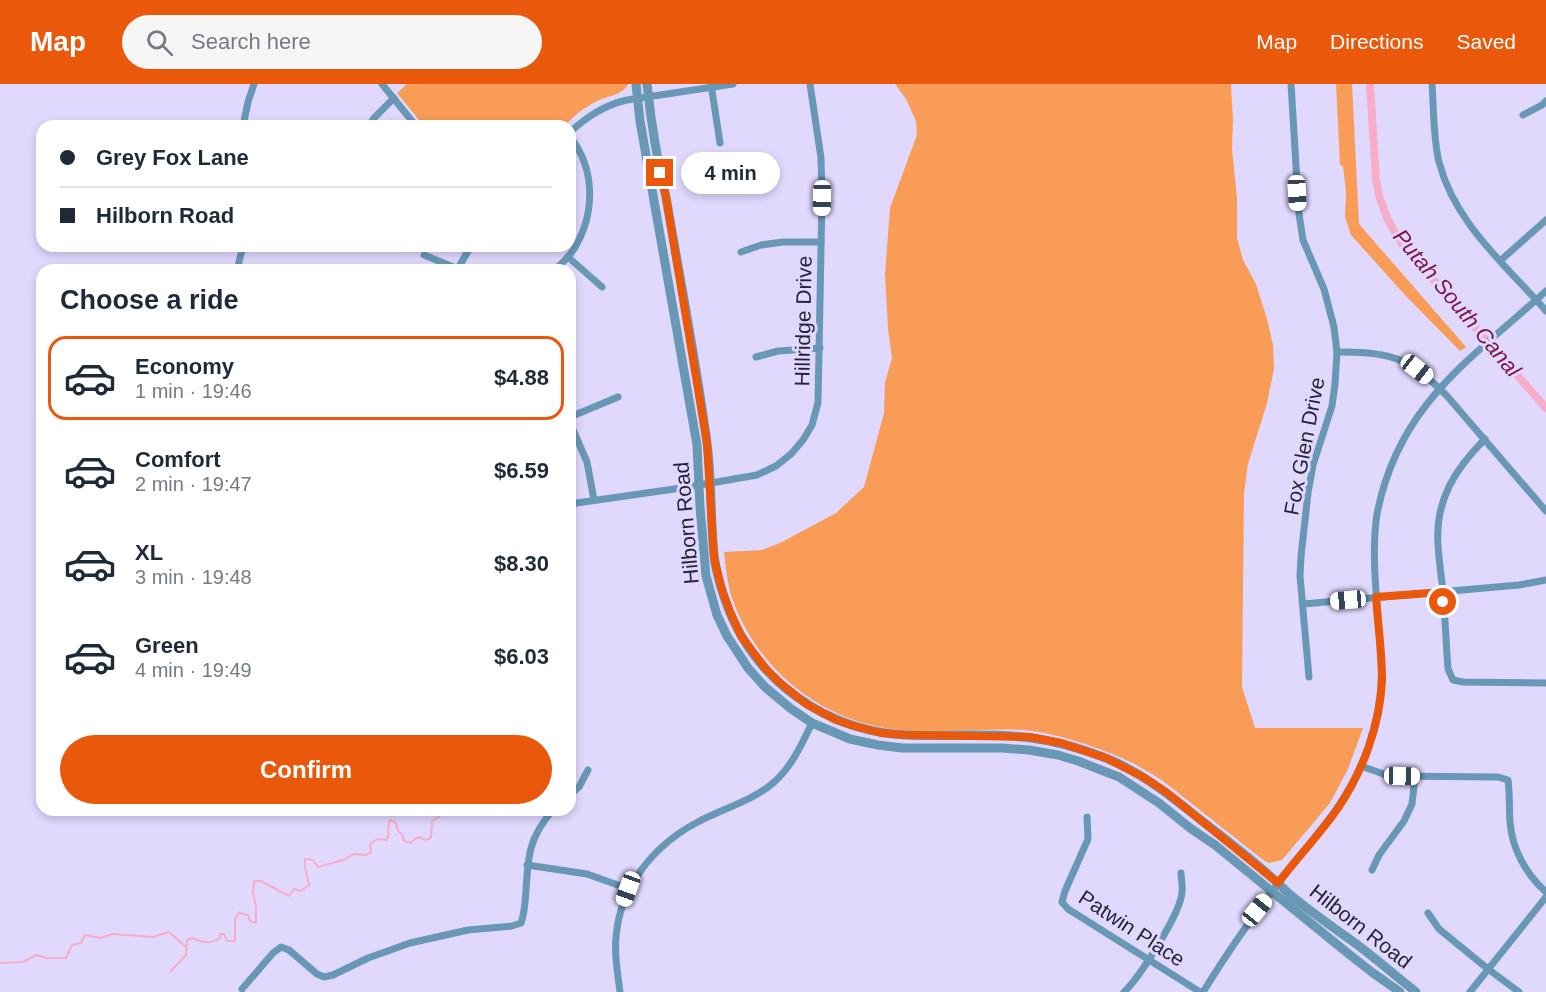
<!DOCTYPE html>
<html lang="en">
<head>
<meta charset="utf-8">
<style>
	body { margin:0; font-family:Arial,sans-serif; background:#f6f6f7; color:#1f2937; height:100vh; display:flex; flex-direction:column; font-size:22px; white-space:nowrap }
	* { box-sizing:border-box; margin:0 }
	p { font-size:20px; color:#747a83 }
	.icon { flex:none; width:33px; height:33px; fill:none; stroke:currentColor; stroke-width:2; stroke-linecap:round; stroke-linejoin:round }
	.map { position:relative; flex:1; overflow:hidden }
	.sheet { position:absolute; left:36px; top:180px; width:540px; height:552px; display:flex; flex-direction:column; background:#fff; border-radius:18px; box-shadow:0 3px 9px #0003 }
	.sheet>* { flex:none }
	.hud { position:absolute; left:36px; top:36px; width:540px; height:132px; border-radius:18px; box-shadow:0 3px 9px #0003; display:grid; align-content:center; height:132px; padding:0 24px; background:#fff }
	.end { position:absolute; width:27px; height:27px; margin:-14px; border:8px solid #ea580c; background:#fff; box-shadow:0 0 0 3px #fff }
	.from { border-radius:50% }
	.bubble { position:absolute; height:42px; border-radius:21px; background:#fff; box-shadow:0 3px 9px #0003; font-size:20px; font-weight:700; line-height:42px; text-align:center }
	.car { position:absolute; width:18px; height:36px; margin:-18px -9px; border-radius:8px; box-shadow:0 0 4px 2px #0007; background:linear-gradient(#fff 24%,#345 0 40%,#fff 0 76%,#345 0 86%,#fff 0) }
	.hud b { display:flex; align-items:center; gap:21px; height:57px; font-size:22px }
	.hud b+b { border-top:2px solid #e0e1e3 }
	.hud i { width:15px; height:15px; background:#1f2937 }
	ul { padding:0; list-style:none }
	li { display:flex; align-items:center; gap:18px; height:84px; margin:0 12px 9px; padding:0 12px; border:3px solid transparent; border-radius:18px }
	li div { flex:1 }
	li b { display:block; font-size:22px }
	li em { font-style:normal; font-weight:700 }
	li.on { border-color:#ea580c }
	li>.icon { width:54px; height:54px; stroke-width:1.5 }
	h2 { padding:0 24px; font-size:27px; line-height:72px }
	.cta { display:flex; gap:12px; margin-top:auto; padding:12px 24px }
	.cta a { flex:1; height:69px; border-radius:36px; background:#ea580c; color:#fff; font-size:24px; font-weight:700; line-height:69px; text-align:center }
	header { display:flex; align-items:center; gap:36px; box-sizing:border-box; height:84px; padding:0 30px; background:#ea580c; color:#fff }
	header strong { font-size:28px }
	nav { display:flex; gap:33px; margin-inline-start:auto; font-size:21px }
	.search { width:420px; height:54px; background:#f6f6f7; display:flex; align-items:center; gap:15px; box-sizing:border-box; padding:0 21px; border-radius:33px; color:#747a83; font-size:22px }
	.map>svg:first-child { display:block }
	.green { fill:#f89c58 }
	.lines { fill:none; stroke-linecap:round; stroke-linejoin:round }
	.stream { stroke:#f6adc8; stroke-width:2 }
	.canal { stroke:#f6adc8; stroke-width:8 }
	.minor { stroke:#6898b6; stroke-width:7 }
	.tertiary { stroke:#6898b6; stroke-width:9 }
	.route { stroke:#ea580c; stroke-width:8 }
	.labels { text-anchor:middle; dominant-baseline:central; stroke-width:6; stroke-linejoin:round; paint-order:stroke }
	.street-label { font-size:21px; fill:#282239; stroke:#e1d8fe }
	.water-label { font-size:22px; font-style:italic; fill:#7c1349; stroke:#e1d8fe }
</style>
</head>
<body>
<header>
<strong>Map</strong>
<div class="search"><svg class="icon" aria-label="search" viewBox="0 0 24 24"><circle cx="10" cy="10" r="6"/><path d="M15 15l6 6"/></svg>Search here</div>
<nav><a>Map</a><a>Directions</a><a>Saved</a></nav>
</header>
<div class="map">
<svg width="1546" height="908" viewBox="0 0 1546 908">
	<rect width="100%" height="100%" fill="#e1d8fe"/>
	<g class="green">
		<path d="M407,0H628C622,12 606,12 595,18C584,24 573,32 565,42H424L397,9Z"/>
		<path d="M895,0H1231L1233,37L1232,65L1237,114V154L1243,176L1256,200L1267,235L1273,261L1274,285L1267,319L1248,380L1244,409L1242,603L1255,644H1363L1348,685L1330,719L1282,776L1269,779L1263,776C1239,757 1215,738 1191,719C1176,707 1161,694 1143,685C1125,674 1105,667 1085,660C1066,654 1043,647 1023,646C982,644 940,650 900,646C827,640 762,590 735,522C728,505 726,486 724,468L762,466L780,459L836,429L864,403L884,329L885,298L892,274L888,245L885,190L890,124L917,51L916,37L906,15Z"/>
		<path d="M1336,0H1352L1359,140L1466,263L1460,267L1405,211L1351,151L1345,133L1346,108L1343,82L1340,81Z"/>
	</g>
	<g class="lines">
		<g class="stream">
			<path d="M0,879L23,878L36,871L47,874H66L72,861L81,859L85,851L100,854L113,850L153,853L169,848L186,863"/>
			<path d="M170,888L186,871L187,856L192,854C203,859 211,860 220,854V850H224L227,857H235V834L240,828L243,830L248,831L250,837L256,839V822L253,810L254,797H261L289,812L294,805L301,807L309,801L305,783V775L313,776L318,783L343,776L354,770L365,771L371,769L370,760L377,755L387,756C390,749 387,743 390,736L396,739L398,747L402,750L404,757L411,759L415,755L420,753L425,756L431,754L432,737L448,726"/>
		</g>
		<path class="canal" d="M1370,0L1376,96L1380,115L1388,136L1401,159L1546,324"/>
		<g class="minor">
			<path d="M382,0L416,42"/>
			<path d="M711,0L720,59"/>
			<path d="M1291,0L1299,130L1303,156L1324,205L1334,243L1337,268L1335,300L1332,322L1313,381L1308,409L1301,472L1300,492L1309,593"/>
			<path d="M1432,0C1434,26 1433,53 1439,78C1455,140 1506,181 1546,227"/>
			<path d="M1523,31L1542,21L1546,17"/>
			<path d="M243,42L248,18L254,0"/>
			<path d="M369,42L374,34L394,14"/>
			<path d="M570,48C587,33 604,21 627,16L733,0"/>
			<path d="M741,168L761,161L783,158H821"/>
			<path d="M424,171L458,185"/>
			<path d="M568,173L602,203"/>
			<path d="M1500,177L1546,136"/>
			<path d="M237,186L243,162"/>
			<path d="M457,186L471,162"/>
			<path d="M555,186C562,179 569,173 574,165C595,131 596,85 570,53"/>
			<path d="M1337,268C1390,267 1410,274 1447,312L1546,427"/>
			<path d="M756,273L778,267L820,264"/>
			<path d="M570,333L618,313"/>
			<path d="M570,339L587,378L594,416"/>
			<path d="M1485,355C1455,385 1435,416 1438,461C1439,476 1441,491 1443,507C1445,533 1446,559 1448,585L1453,596L1463,598L1546,599"/>
			<path d="M570,420L688,403L757,391L776,382L791,370L803,356L812,341L818,319L822,114L821,74L810,0"/>
			<path d="M1303,520L1519,501L1546,496"/>
			<path d="M1361,682L1389,692L1498,693L1508,696C1510,710 1509,724 1510,738C1512,765 1526,790 1546,808"/>
			<path d="M570,711L579,703L588,686"/>
			<path d="M1087,733L1088,755L1065,807L1062,818L1068,825L1200,908"/>
			<path d="M527,781L587,790L629,805"/>
			<path d="M1372,786L1379,771L1404,737L1412,720L1415,693"/>
			<path d="M1428,829L1439,845L1488,885L1519,908"/>
			<path d="M242,905L273,869L281,863L289,866L317,890L324,893L333,891L368,874L410,859L468,846L512,842L521,839C525,828 525,818 526,806C528,772 529,753 553,726"/>
			<path d="M620,908C618,890 614,872 616,853C620,803 653,762 696,739C721,725 751,718 773,699C791,684 802,660 812,639"/>
			<path d="M1124,908C1139,894 1181,829 1182,808C1183,802 1181,795 1181,789"/>
			<path d="M1203,908C1229,866 1256,827 1286,789C1319,747 1350,716 1368,664C1378,636 1383,605 1381,575C1380,552 1377,530 1376,507C1374,481 1373,455 1377,430C1398,321 1470,276 1546,207"/>
			<path d="M1470,908L1546,813"/>
		</g>
		<g class="tertiary">
			<path d="M636,0L640,37L697,361L700,423L706,492L717,531L727,552L748,584L765,603L790,624L812,639L850,655L878,661L902,664H1002L1029,666L1058,671L1078,677L1119,693L1159,719L1190,744L1215,761L1345,867L1373,889L1400,908"/>
			<path d="M647,0C651,38 657,76 666,113C680,195 696,277 707,359C712,396 710,434 714,471C717,497 729,531 742,553C776,611 839,648 906,651C947,653 990,648 1031,654C1055,657 1080,664 1103,673C1138,686 1168,710 1197,733C1221,752 1247,771 1270,792C1276,797 1282,803 1288,809C1307,825 1327,839 1348,854C1371,870 1393,890 1416,908"/>
		</g>
	</g>
	<g class="lines">
		<path class="route" d="M660,89L666,113L707,359L714,474L722,506L730,528L741,552L765,584L780,599L806,620L836,636L854,642L881,649L905,651L1030,653L1061,659L1106,674L1143,693L1166,708L1278,799C1297,774 1320,750 1338,724C1363,687 1380,641 1382,596C1382,568 1378,541 1376,513L1443,508V518"/>
	</g>
	<g class="labels">
		<g class="street-label">
			<text transform="translate(803 237) rotate(-89)">Hillridge Drive</text>
			<text transform="translate(1304 362) rotate(-79)">Fox Glen Drive</text>
			<text transform="translate(686 439) rotate(-95)">Hilborn Road</text>
			<text transform="translate(1361 842) rotate(38)">Hilborn Road</text>
			<text transform="translate(1132 844) rotate(33)">Patwin Place</text>
		</g>
		<g class="water-label">
			<text transform="translate(1457 219) rotate(50)">Putah South Canal</text>
		</g>
	</g>
</svg>
<i class="end from" style="left:1443px;top:518px"></i>
<i class="end" style="left:660px;top:89px"></i>
<div class="bubble" style="left:681px;top:68px;width:99px">4 min</div>
<i class="car" style="left:1297px;top:109px;rotate:177deg"></i>
<i class="car" style="left:822px;top:114px;rotate:181deg"></i>
<i class="car" style="left:1417px;top:285px;rotate:128deg"></i>
<i class="car" style="left:1348px;top:516px;rotate:265deg"></i>
<i class="car" style="left:1402px;top:692px;rotate:91deg"></i>
<i class="car" style="left:628px;top:805px;rotate:200deg"></i>
<i class="car" style="left:1257px;top:826px;rotate:39deg"></i>
<div class="hud">
<b><i class="from"></i>Grey Fox Lane</b>
<b><i></i>Hilborn Road</b>
</div>
<section class="sheet">
<h2>Choose a ride</h2>
<ul>
<li class="on"><svg class="icon" aria-label="car" viewBox="0 0 24 24"><path d="M5 17H2v-5l4-1 3-4h7l3 4 3 1v5h-3M9 17h6M6 11h13"/><circle cx="7" cy="17" r="2"/><circle cx="17" cy="17" r="2"/></svg><div><b>Economy</b><p>1 min · 19:46</p></div><em>$4.88</em></li>
<li><svg class="icon" aria-label="car" viewBox="0 0 24 24"><path d="M5 17H2v-5l4-1 3-4h7l3 4 3 1v5h-3M9 17h6M6 11h13"/><circle cx="7" cy="17" r="2"/><circle cx="17" cy="17" r="2"/></svg><div><b>Comfort</b><p>2 min · 19:47</p></div><em>$6.59</em></li>
<li><svg class="icon" aria-label="car" viewBox="0 0 24 24"><path d="M5 17H2v-5l4-1 3-4h7l3 4 3 1v5h-3M9 17h6M6 11h13"/><circle cx="7" cy="17" r="2"/><circle cx="17" cy="17" r="2"/></svg><div><b>XL</b><p>3 min · 19:48</p></div><em>$8.30</em></li>
<li><svg class="icon" aria-label="car" viewBox="0 0 24 24"><path d="M5 17H2v-5l4-1 3-4h7l3 4 3 1v5h-3M9 17h6M6 11h13"/><circle cx="7" cy="17" r="2"/><circle cx="17" cy="17" r="2"/></svg><div><b>Green</b><p>4 min · 19:49</p></div><em>$6.03</em></li>
</ul>
<div class="cta"><a>Confirm</a></div>
</section>
</div>
</body>
</html>
